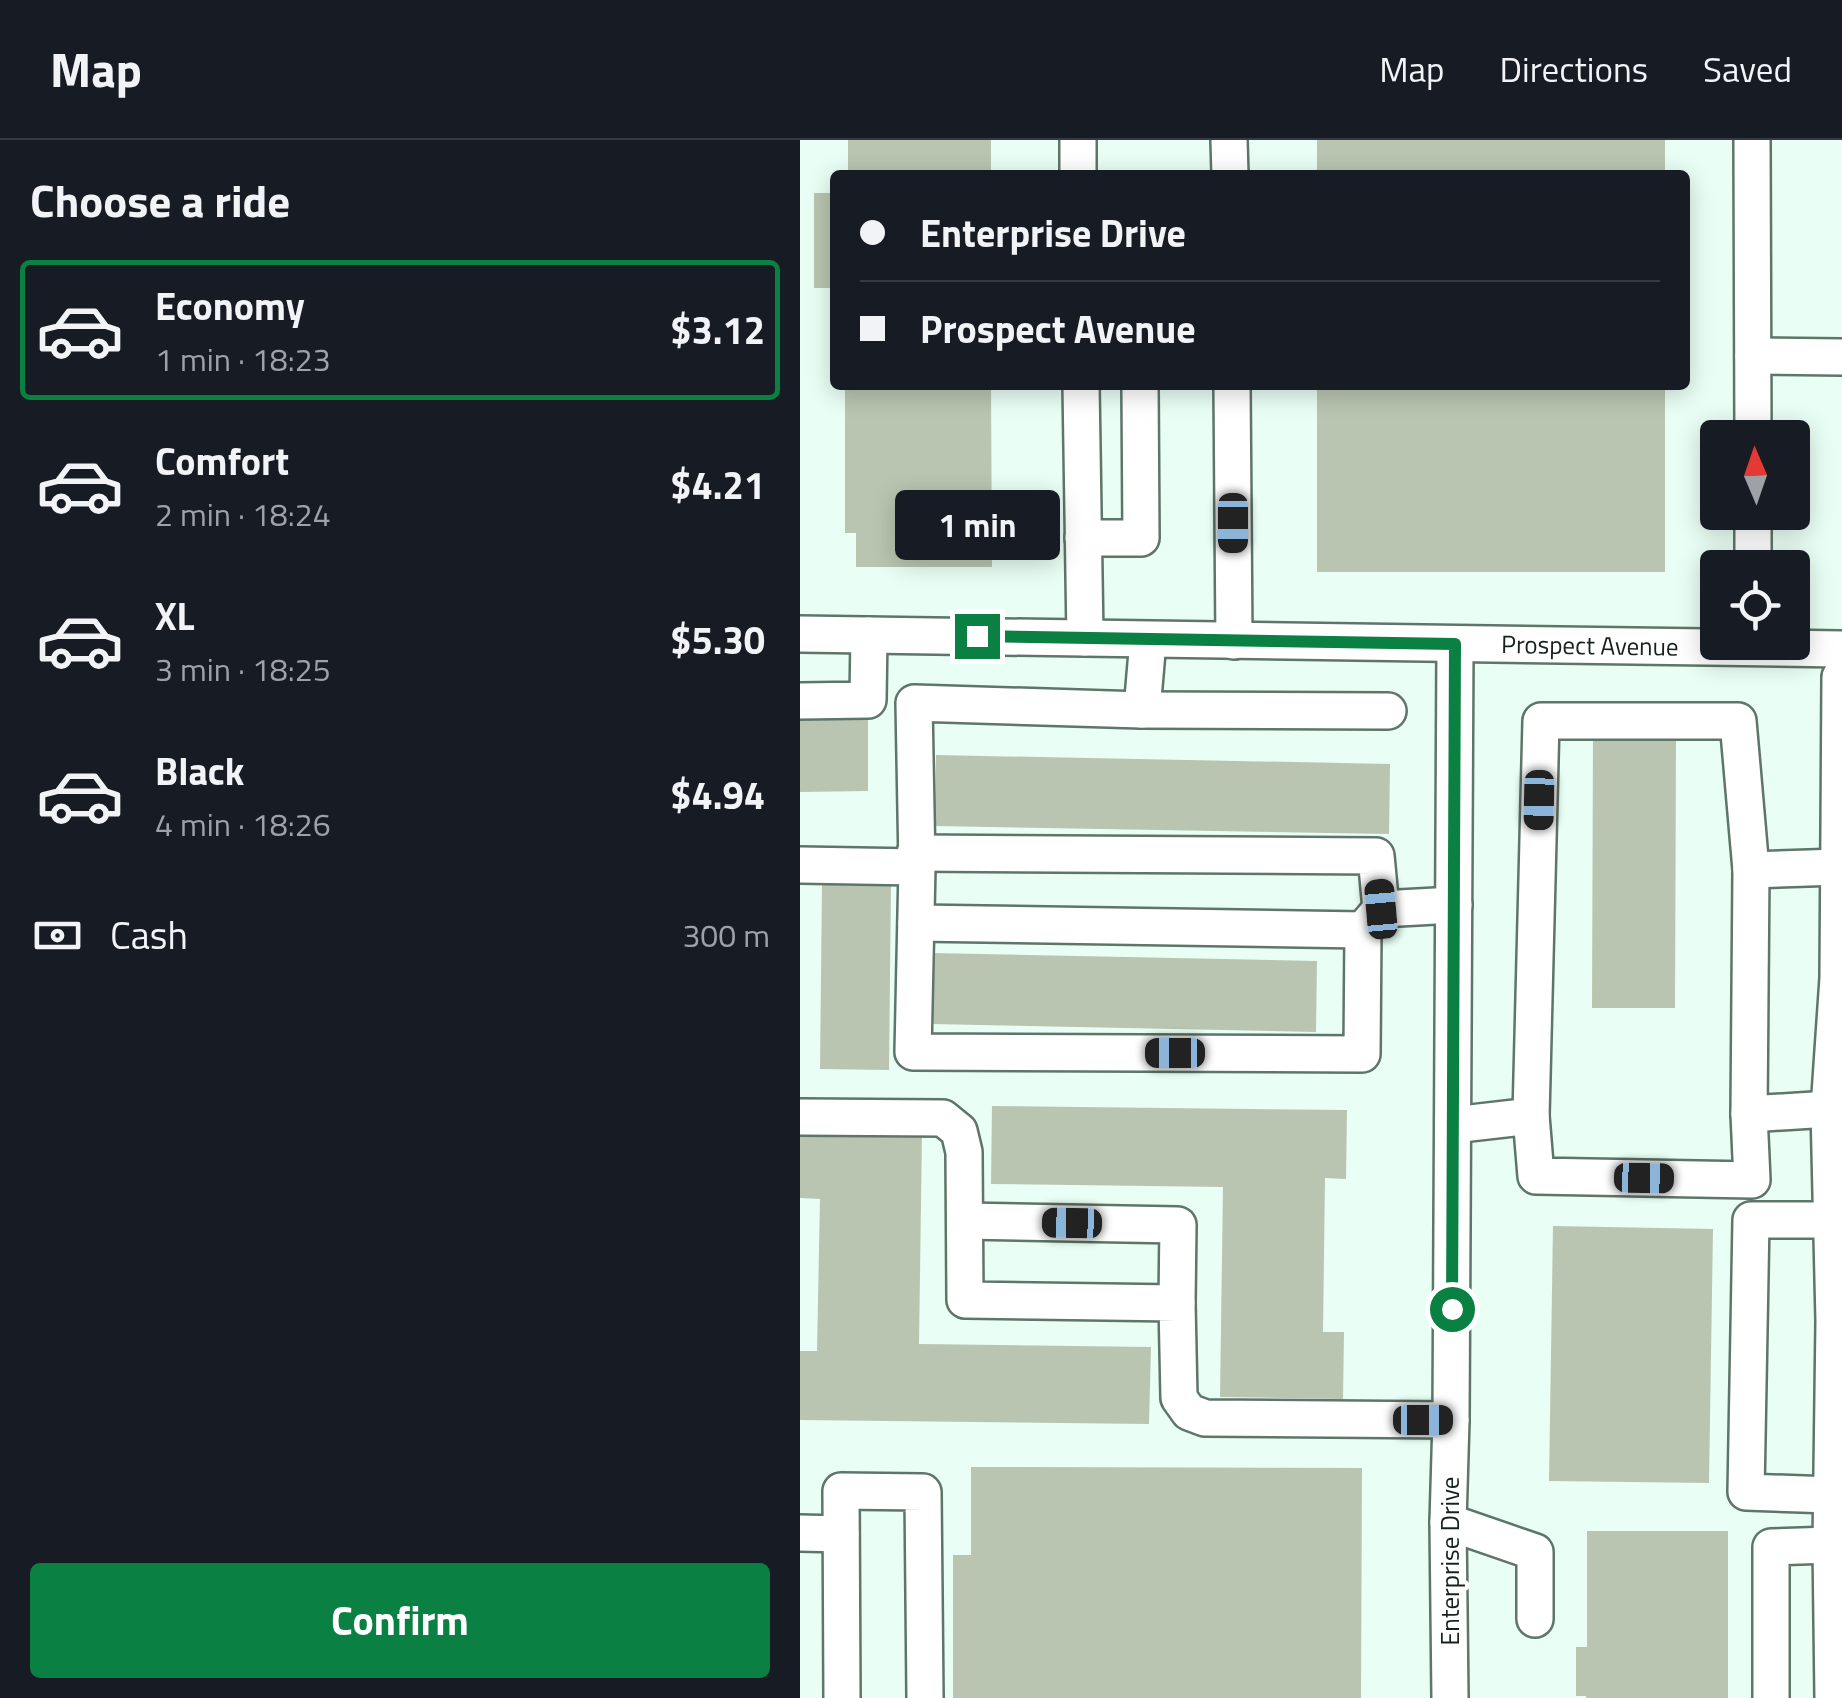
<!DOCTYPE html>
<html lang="en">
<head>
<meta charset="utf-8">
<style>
	body { margin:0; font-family:"Titillium Web",sans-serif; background:#242831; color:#f1f3f6; height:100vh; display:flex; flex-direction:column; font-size:38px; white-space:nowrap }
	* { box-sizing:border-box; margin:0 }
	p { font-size:32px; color:#9ea1a6 }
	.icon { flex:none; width:55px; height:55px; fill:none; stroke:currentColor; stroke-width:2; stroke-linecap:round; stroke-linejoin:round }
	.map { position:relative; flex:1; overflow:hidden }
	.drawer { display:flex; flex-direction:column; background:#171b24; width:800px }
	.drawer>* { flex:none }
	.guide { position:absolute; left:30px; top:30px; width:860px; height:220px; border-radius:10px; box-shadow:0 5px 25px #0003; display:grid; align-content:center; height:220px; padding:0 30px; background:#171b24 }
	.needle { width:65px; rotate:358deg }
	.fabs { position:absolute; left:900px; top:280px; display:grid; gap:20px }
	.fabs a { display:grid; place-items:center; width:110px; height:110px; border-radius:10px; background:#171b24; box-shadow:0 5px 25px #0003; font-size:50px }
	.end { position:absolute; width:45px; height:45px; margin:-22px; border:12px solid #0b8043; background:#fff; box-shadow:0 0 0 5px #fff }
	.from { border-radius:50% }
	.bubble { position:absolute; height:70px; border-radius:10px; background:#171b24; box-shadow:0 5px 25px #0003; font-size:32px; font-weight:700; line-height:70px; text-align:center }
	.car { position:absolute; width:30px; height:60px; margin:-30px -15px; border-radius:12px; box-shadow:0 0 8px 2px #0007; background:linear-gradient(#222 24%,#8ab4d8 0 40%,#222 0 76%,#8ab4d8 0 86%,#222 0) }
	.guide b { display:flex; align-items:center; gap:35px; height:95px; font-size:38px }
	.guide b+b { border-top:2px solid #363941 }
	.guide i { width:25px; height:25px; background:#f1f3f6 }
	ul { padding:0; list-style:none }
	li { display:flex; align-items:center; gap:30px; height:140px; margin:0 20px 15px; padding:0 10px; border:5px solid transparent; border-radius:10px }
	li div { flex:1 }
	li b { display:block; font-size:38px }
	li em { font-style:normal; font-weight:700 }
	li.on { border-color:#0b8043 }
	li>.icon { width:90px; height:90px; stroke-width:1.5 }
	h2 { padding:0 30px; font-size:45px; line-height:120px }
	.pay { display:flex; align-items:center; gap:25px; height:110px; padding:0 30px; font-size:38px }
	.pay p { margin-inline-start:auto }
	.cta { display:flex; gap:20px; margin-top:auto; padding:20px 30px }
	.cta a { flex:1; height:115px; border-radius:10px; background:#0b8043; color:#fff; font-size:40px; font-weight:700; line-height:115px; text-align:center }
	header { display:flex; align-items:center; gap:60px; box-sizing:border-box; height:140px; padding:0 50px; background:#171b24; border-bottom:2px solid #363941 }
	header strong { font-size:48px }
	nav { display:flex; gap:55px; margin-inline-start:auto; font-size:35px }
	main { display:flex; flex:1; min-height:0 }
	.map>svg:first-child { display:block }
	.building { fill:#b9c5b0 }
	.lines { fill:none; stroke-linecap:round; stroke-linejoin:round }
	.minor-casing { stroke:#5e756a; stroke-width:40 }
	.minor { stroke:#fff; stroke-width:35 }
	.route { stroke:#0b8043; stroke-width:12 }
	.labels { text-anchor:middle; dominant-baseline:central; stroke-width:8; stroke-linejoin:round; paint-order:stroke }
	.street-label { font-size:25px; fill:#18221d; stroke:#fff }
</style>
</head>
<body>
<header>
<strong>Map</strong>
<nav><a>Map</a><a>Directions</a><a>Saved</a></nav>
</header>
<main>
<section class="drawer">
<h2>Choose a ride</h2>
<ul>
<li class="on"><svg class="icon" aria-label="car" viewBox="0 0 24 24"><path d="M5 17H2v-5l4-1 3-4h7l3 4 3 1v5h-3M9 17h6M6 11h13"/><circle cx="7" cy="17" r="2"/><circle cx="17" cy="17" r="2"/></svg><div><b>Economy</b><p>1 min · 18:23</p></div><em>$3.12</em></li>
<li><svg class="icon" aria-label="car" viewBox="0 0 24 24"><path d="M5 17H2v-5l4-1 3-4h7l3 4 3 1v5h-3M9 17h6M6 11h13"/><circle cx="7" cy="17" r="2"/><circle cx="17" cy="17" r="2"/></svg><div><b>Comfort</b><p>2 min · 18:24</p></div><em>$4.21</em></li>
<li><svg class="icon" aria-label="car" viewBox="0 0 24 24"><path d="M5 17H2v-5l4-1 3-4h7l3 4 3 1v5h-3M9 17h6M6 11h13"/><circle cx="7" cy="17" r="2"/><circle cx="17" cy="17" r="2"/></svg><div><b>XL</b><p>3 min · 18:25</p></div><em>$5.30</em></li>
<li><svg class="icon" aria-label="car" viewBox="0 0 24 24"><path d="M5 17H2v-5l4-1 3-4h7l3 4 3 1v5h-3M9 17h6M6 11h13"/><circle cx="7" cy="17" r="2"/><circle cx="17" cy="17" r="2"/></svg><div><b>Black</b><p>4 min · 18:26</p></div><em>$4.94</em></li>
</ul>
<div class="pay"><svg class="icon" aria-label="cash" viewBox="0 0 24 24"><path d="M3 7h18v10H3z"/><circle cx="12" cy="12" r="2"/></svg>Cash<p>300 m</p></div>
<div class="cta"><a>Confirm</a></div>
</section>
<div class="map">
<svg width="1042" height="1558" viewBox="0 0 1042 1558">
	<rect width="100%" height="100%" fill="#e9fef4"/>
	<g class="building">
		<rect x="48" y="0" width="143" height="35"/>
		<rect x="517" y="0" width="348" height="35"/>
		<rect x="14" y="53" width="21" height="95"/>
		<path d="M45,245H191L192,427H56V393H45Z"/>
		<rect x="517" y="245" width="348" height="187"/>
		<path d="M0,578H68V651L0,652Z"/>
		<path d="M793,597H876L875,868H792Z"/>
		<path d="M136,615L590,624L589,694L135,686Z"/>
		<path d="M22,743L91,744L89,930L20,929Z"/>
		<path d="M132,813L517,821L516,892L131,884Z"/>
		<path d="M192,966L547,970L546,1039L525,1038L523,1192H544L543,1259L420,1257L423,1047L191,1044Z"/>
		<path d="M0,991L122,993L119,1204L351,1207L349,1284L0,1280V1211H17L20,1059L0,1058Z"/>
		<path d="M753,1086L913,1089L909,1343L749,1341Z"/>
		<path d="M171,1327L562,1328L561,1558H153V1415H171Z"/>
		<path d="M787,1391H928V1558H786V1556H776V1507H787Z"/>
	</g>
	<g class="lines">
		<defs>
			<g id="minor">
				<path d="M278,0V35"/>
				<path d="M429,0L430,35"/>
				<path d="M952,0L953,298"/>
				<path d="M953,216L1042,217"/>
				<path d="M281,245L285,498"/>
				<path d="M432,245L434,501"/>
				<path d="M953,372V421"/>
				<path d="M283,398H341L340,245"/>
				<path id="s1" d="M0,494L1042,509"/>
				<path d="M348,500L342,570L114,563L117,727L113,912L562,914L563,790L581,769L654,765"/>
				<path d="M0,561L68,560L69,495"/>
				<path d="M342,570L588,571"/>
				<path d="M115,713L576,716L581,769"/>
				<path d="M0,725L117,727"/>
				<path d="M116,783L563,790"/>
				<path d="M949,974L1029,969"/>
				<path d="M731,976L736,1036L952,1040L949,974L951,730"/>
				<path d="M0,977L143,978L159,991L164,1012L165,1160L377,1163L379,1258L389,1272L405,1278L651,1280"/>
				<path d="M653,985L731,976L741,581H938L951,730L1039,727"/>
				<path d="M165,1081L378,1085L377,1163"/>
				<path d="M1031,1355L946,1352L951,1080H1031"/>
				<path d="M648,1382L735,1412V1479"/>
				<path d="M0,1393L41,1394"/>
				<path d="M42,1558L41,1351L123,1352L125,1558"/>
				<path d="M650,1558L648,1382L651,1280L655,505"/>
				<path d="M971,1558V1407L1031,1405"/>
				<path d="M1033,1558L1031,1405L1034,1181L1029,969L1038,838L1040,537L1042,534"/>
			</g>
		</defs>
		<use href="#minor" class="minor-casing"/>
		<use href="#minor" class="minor"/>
	</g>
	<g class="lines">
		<path class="route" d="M177,496L655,504L652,1169"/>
	</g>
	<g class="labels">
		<g class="street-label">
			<text stroke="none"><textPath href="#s1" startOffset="790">Prospect Avenue</textPath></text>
			<text transform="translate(650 1421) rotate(-90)">Enterprise Drive</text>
		</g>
	</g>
</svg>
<div class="fabs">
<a><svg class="needle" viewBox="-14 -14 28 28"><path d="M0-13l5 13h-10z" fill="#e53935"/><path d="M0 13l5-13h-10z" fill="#9ea1a6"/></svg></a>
<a><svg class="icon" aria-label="locate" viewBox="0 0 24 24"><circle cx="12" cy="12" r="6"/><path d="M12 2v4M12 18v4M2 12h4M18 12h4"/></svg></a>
</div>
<i class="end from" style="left:652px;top:1169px"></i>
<i class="end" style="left:177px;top:496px"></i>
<div class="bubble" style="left:95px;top:350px;width:165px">1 min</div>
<i class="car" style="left:433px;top:383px;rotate:180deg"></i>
<i class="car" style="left:739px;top:660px;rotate:181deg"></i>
<i class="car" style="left:581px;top:769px;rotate:355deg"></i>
<i class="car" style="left:375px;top:913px;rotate:270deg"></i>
<i class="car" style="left:844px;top:1038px;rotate:91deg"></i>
<i class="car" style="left:272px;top:1083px;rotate:271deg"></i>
<i class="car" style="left:623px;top:1280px;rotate:90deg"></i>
<div class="guide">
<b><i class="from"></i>Enterprise Drive</b>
<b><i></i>Prospect Avenue</b>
</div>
</div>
</main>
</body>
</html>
